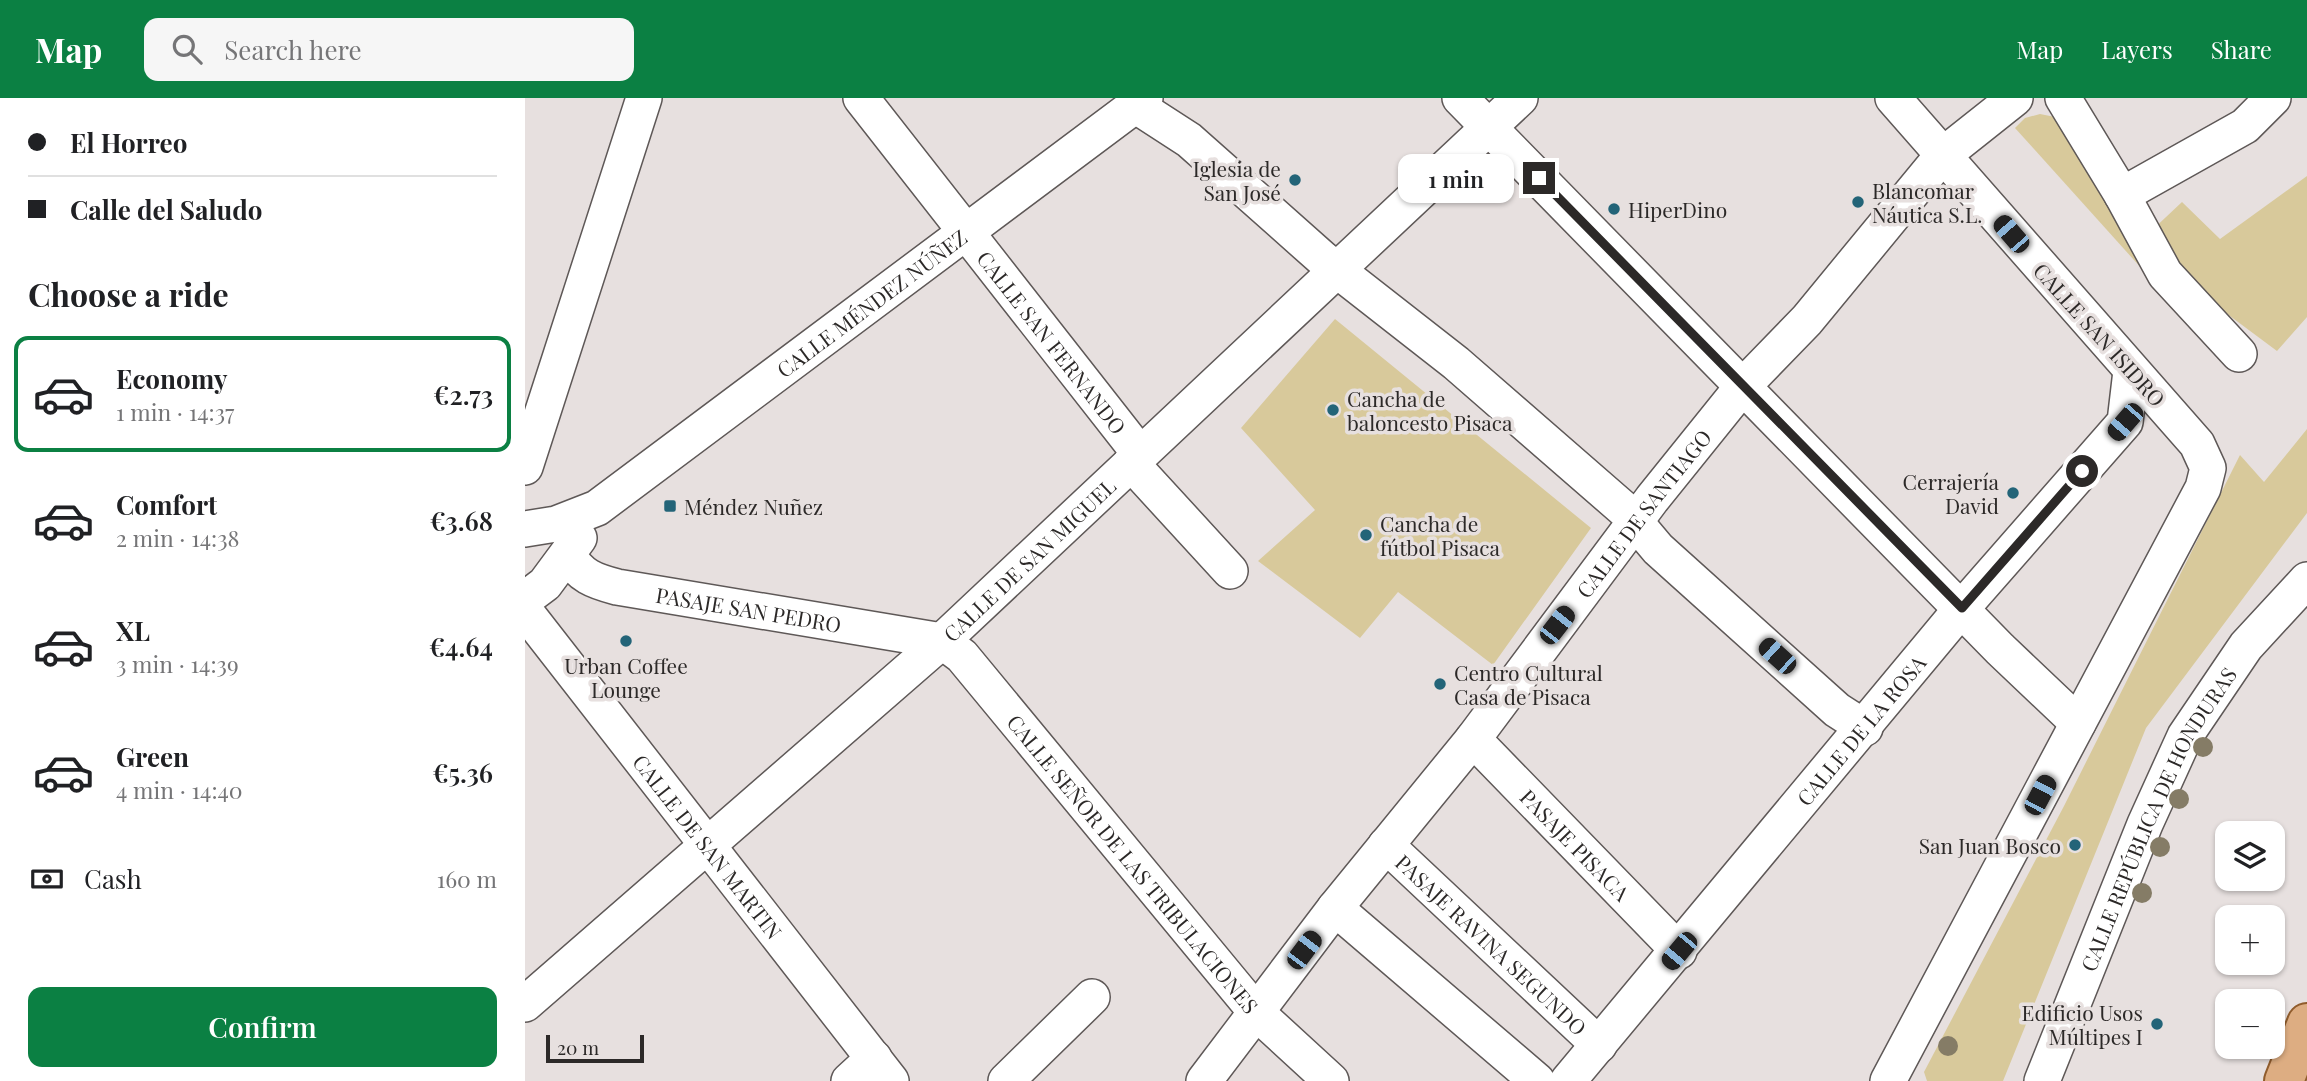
<!DOCTYPE html>
<html lang="en">
<head>
<meta charset="utf-8">
<style>
	body { margin:0; font-family:"Playfair Display",serif; background:#f6f6f6; color:#202124; height:100vh; display:flex; flex-direction:column; font-size:26px; white-space:nowrap }
	* { box-sizing:border-box; margin:0 }
	p { font-size:23px; color:#757577 }
	.icon { flex:none; width:38px; height:38px; fill:none; stroke:currentColor; stroke-width:2; stroke-linecap:round; stroke-linejoin:round }
	.map { position:relative; flex:1; overflow:hidden }
	.details { display:flex; flex-direction:column; background:#fff; width:525px }
	.details>* { flex:none }
	.guide { display:grid; align-content:center; height:154px; padding:0 28px; background:#fff }
	.tools { position:absolute; left:1690px; top:723px; display:grid; gap:14px }
	.tools a { display:grid; place-items:center; width:70px; height:70px; border-radius:14px; background:#fff; box-shadow:0 2px 5px #0004; font-size:35px }
	.scale { position:absolute; left:21px; bottom:18px; width:98px; box-sizing:border-box; padding-left:7px; border:4px solid #2c2928; border-top:0; font-size:19px; line-height:24px; white-space:nowrap; color:#2c2928; -webkit-text-stroke:5px #e7e0df; paint-order:stroke }
	.end { position:absolute; width:32px; height:32px; margin:-16px; border:9px solid #2c2928; background:#fff; box-shadow:0 0 0 4px #fff }
	.from { border-radius:50% }
	.bubble { position:absolute; height:49px; border-radius:14px; background:#fff; box-shadow:0 2px 5px #0004; font-size:23px; font-weight:600; line-height:49px; text-align:center }
	.car { position:absolute; width:21px; height:42px; margin:-21px -10px; border-radius:9px; box-shadow:0 0 5px 2px #0007; background:linear-gradient(#222 24%,#8ab4d8 0 40%,#222 0 76%,#8ab4d8 0 86%,#222 0) }
	.guide b { display:flex; align-items:center; gap:24px; height:66px; font-size:26px }
	.guide b+b { border-top:2px solid #e0e0e0 }
	.guide i { width:18px; height:18px; background:#202124 }
	ul { padding:0; list-style:none }
	li { display:flex; align-items:center; gap:21px; height:116px; margin:0 14px 10px; padding:0 14px; border:4px solid transparent; border-radius:14px }
	li div { flex:1 }
	li b { display:block; font-size:26px }
	li em { font-style:normal; font-weight:600 }
	li.active { border-color:#0b8043 }
	li>.icon { width:63px; height:63px; stroke-width:1.5 }
	h2 { padding:0 28px; font-size:32px; line-height:84px }
	.pay { display:flex; align-items:center; gap:18px; height:77px; padding:0 28px; font-size:26px }
	.pay p { margin-inline-start:auto }
	.button { display:flex; gap:14px; margin-top:auto; padding:14px 28px }
	.button a { flex:1; height:80px; border-radius:14px; background:#0b8043; color:#fff; font-size:28px; font-weight:600; line-height:80px; text-align:center }
	header { display:flex; align-items:center; gap:42px; box-sizing:border-box; height:98px; padding:0 35px; background:#0b8043; color:#fff }
	header strong { font-size:33px }
	nav { display:flex; gap:38px; margin-inline-start:auto; font-size:24px }
	.search { width:490px; height:63px; background:#f6f6f6; display:flex; align-items:center; gap:18px; box-sizing:border-box; padding:0 24px; border-radius:14px; color:#757577; font-size:26px }
	main { display:flex; flex:1; min-height:0 }
	.map>svg:first-child { display:block }
	.green { fill:#d8c99b }
	.lines { fill:none; stroke-linecap:round; stroke-linejoin:round }
	.minor-casing { stroke:#5e5857; stroke-width:38 }
	.major-casing { stroke:#905c2c; stroke-width:42 }
	.minor { stroke:#fff; stroke-width:35 }
	.major { stroke:#ddad82; stroke-width:38 }
	.tree { fill:#857c66 }
	.route { stroke:#2c2928; stroke-width:9 }
	.poi-dot { fill:#236478; stroke:#e7e0df; stroke-width:2.5 }
	.labels { text-anchor:middle; dominant-baseline:central; stroke-width:7; stroke-linejoin:round; paint-order:stroke }
	.poi-label { font-size:21px; fill:#2c2928; stroke:#e7e0df; text-anchor:start }
	.street-label { font-size:21px; fill:#2c2928; stroke:#e7e0df }
</style>
</head>
<body>
<header>
<strong>Map</strong>
<div class="search"><svg class="icon" aria-label="search" viewBox="0 0 24 24"><circle cx="10" cy="10" r="6"/><path d="M15 15l6 6"/></svg>Search here</div>
<nav><a>Map</a><a>Layers</a><a>Share</a></nav>
</header>
<main>
<section class="details">
<div class="guide">
<b><i class="from"></i>El Horreo</b>
<b><i></i>Calle del Saludo</b>
</div>
<h2>Choose a ride</h2>
<ul>
<li class="active"><svg class="icon" aria-label="car" viewBox="0 0 24 24"><path d="M5 17H2v-5l4-1 3-4h7l3 4 3 1v5h-3M9 17h6M6 11h13"/><circle cx="7" cy="17" r="2"/><circle cx="17" cy="17" r="2"/></svg><div><b>Economy</b><p>1 min · 14:37</p></div><em>€2.73</em></li>
<li><svg class="icon" aria-label="car" viewBox="0 0 24 24"><path d="M5 17H2v-5l4-1 3-4h7l3 4 3 1v5h-3M9 17h6M6 11h13"/><circle cx="7" cy="17" r="2"/><circle cx="17" cy="17" r="2"/></svg><div><b>Comfort</b><p>2 min · 14:38</p></div><em>€3.68</em></li>
<li><svg class="icon" aria-label="car" viewBox="0 0 24 24"><path d="M5 17H2v-5l4-1 3-4h7l3 4 3 1v5h-3M9 17h6M6 11h13"/><circle cx="7" cy="17" r="2"/><circle cx="17" cy="17" r="2"/></svg><div><b>XL</b><p>3 min · 14:39</p></div><em>€4.64</em></li>
<li><svg class="icon" aria-label="car" viewBox="0 0 24 24"><path d="M5 17H2v-5l4-1 3-4h7l3 4 3 1v5h-3M9 17h6M6 11h13"/><circle cx="7" cy="17" r="2"/><circle cx="17" cy="17" r="2"/></svg><div><b>Green</b><p>4 min · 14:40</p></div><em>€5.36</em></li>
</ul>
<div class="pay"><svg class="icon" aria-label="cash" viewBox="0 0 24 24"><path d="M3 7h18v10H3z"/><circle cx="12" cy="12" r="2"/></svg>Cash<p>160 m</p></div>
<div class="button"><a>Confirm</a></div>
</section>
<div class="map">
<svg width="1782" height="983" viewBox="0 0 1782 983">
	<rect width="100%" height="100%" fill="#e7e0df"/>
	<g class="green">
		<path d="M1515,16L1530,19L1636,192L1490,30L1500,20Z"/>
		<path d="M1782,78V219L1752,253L1670,192L1624,135L1657,104L1695,141Z"/>
		<path d="M810,221L1066,430L968,567L873,494L835,540L733,463L790,412L716,330Z"/>
		<path d="M1782,331V415L1621,630L1478,983H1402L1399,974L1539,708L1715,357L1739,384Z"/>
	</g>
	<g class="lines">
		<defs>
			<g id="minor">
				<path id="s1" d="M336,0L615,356"/>
				<path d="M935,0L1475,551L1553,625"/>
				<path d="M1538,0L1597,97L1720,28L1748,0"/>
				<path d="M610,7L664,42L798,161L931,265L1101,413L1133,451L1312,612L1340,630"/>
				<path d="M1597,97L1640,176L1714,256"/>
				<path d="M606,365L705,473"/>
				<path d="M0,369L119,0"/>
				<path id="s2" d="M0,431L31,426L72,410L620,0"/>
				<path id="s3" d="M43,457C55,478 69,483 92,489L417,543L437,558L732,915L806,983"/>
				<path d="M0,501L20,486L54,440"/>
				<path id="s4" d="M0,513L366,983"/>
				<path id="s5" d="M948,641L1154,853"/>
				<path id="s6" d="M861,747L1074,947"/>
				<path d="M810,810L1012,983"/>
				<path id="s7" d="M0,906L417,543L995,0"/>
				<path d="M324,983L349,960"/>
				<path d="M481,983L567,899"/>
				<path id="s8" d="M679,983L810,810L948,641L1127,401L1218,288L1282,222L1417,58L1490,0"/>
				<path id="s9" d="M1043,983L1437,510L1600,324L1606,273"/>
				<path d="M1363,983L1678,390L1683,370L1672,346L1368,0"/>
				<path id="s10" d="M1517,983L1620,726L1660,638L1721,548L1782,482"/>
			</g>
			<path id="major" d="M1759,983L1782,925"/>
		</defs>
		<use href="#minor" class="minor-casing"/>
		<use href="#major" class="major-casing"/>
		<use href="#minor" class="minor"/>
		<use href="#major" class="major"/>
	</g>
	<g class="tree">
		<circle cx="1678" cy="649" r="10"/>
		<circle cx="1654" cy="701" r="10"/>
		<circle cx="1635" cy="749" r="10"/>
		<circle cx="1617" cy="795" r="10"/>
		<circle cx="1423" cy="948" r="10"/>
	</g>
	<g class="lines">
		<path class="route" d="M1014,80L1437,510L1557,373"/>
	</g>
	<g class="poi-dot">
		<circle cx="770" cy="82" r="7"/>
		<circle cx="1333" cy="104" r="7"/>
		<circle cx="1089" cy="111" r="7"/>
		<circle cx="808" cy="312" r="7"/>
		<circle cx="1488" cy="395" r="7"/>
		<rect x="138" y="401" width="14" height="14" rx="3.5"/>
		<circle cx="841" cy="437" r="7"/>
		<circle cx="101" cy="543" r="7"/>
		<circle cx="915" cy="586" r="7"/>
		<circle cx="1550" cy="747" r="7"/>
		<circle cx="1632" cy="926" r="7"/>
	</g>
	<g class="labels">
		<g class="poi-label">
			<text x="756" y="70" text-anchor="end">Iglesia de<tspan x="756" dy="24">San José</tspan></text>
			<text x="1347" y="92">Blancomar<tspan x="1347" dy="24">Náutica S.L.</tspan></text>
			<text x="1103" y="111">HiperDino</text>
			<text x="822" y="300">Cancha de<tspan x="822" dy="24">baloncesto Pisaca</tspan></text>
			<text x="1474" y="383" text-anchor="end">Cerrajería<tspan x="1474" dy="24">David</tspan></text>
			<text x="159" y="408">Méndez Nuñez</text>
			<text x="855" y="425">Cancha de<tspan x="855" dy="24">fútbol Pisaca</tspan></text>
			<text x="101" y="567" text-anchor="middle">Urban Coffee<tspan x="101" dy="24">Lounge</tspan></text>
			<text x="929" y="574">Centro Cultural<tspan x="929" dy="24">Casa de Pisaca</tspan></text>
			<text x="1536" y="747" text-anchor="end">San Juan Bosco</text>
			<text x="1618" y="914" text-anchor="end">Edificio Usos<tspan x="1618" dy="24">Múltipes I</tspan></text>
		</g>
		<g class="street-label">
			<text stroke="none"><textPath href="#s2" startOffset="418">CALLE MÉNDEZ NÚÑEZ</textPath></text>
			<text transform="translate(1575 236) rotate(48)">CALLE SAN ISIDRO</text>
			<text stroke="none"><textPath href="#s1" startOffset="310">CALLE SAN FERNANDO</textPath></text>
			<text stroke="none"><textPath href="#s8" startOffset="718">CALLE DE SANTIAGO</textPath></text>
			<text stroke="none"><textPath href="#s7" startOffset="672">CALLE DE SAN MIGUEL</textPath></text>
			<text stroke="none"><textPath href="#s3" startOffset="194">PASAJE SAN PEDRO</textPath></text>
			<text stroke="none"><textPath href="#s9" startOffset="457">CALLE DE LA ROSA</textPath></text>
			<text stroke="none"><textPath href="#s10" startOffset="287">CALLE REPÚBLICA DE HONDURAS</textPath></text>
			<text stroke="none"><textPath href="#s5" startOffset="147">PASAJE PISACA</textPath></text>
			<text stroke="none"><textPath href="#s4" startOffset="298">CALLE DE SAN MARTIN</textPath></text>
			<text stroke="none"><textPath href="#s3" startOffset="684">CALLE SEÑOR DE LAS TRIBULACIONES</textPath></text>
			<text stroke="none"><textPath href="#s6" startOffset="145">PASAJE RAVINA SEGUNDO</textPath></text>
		</g>
	</g>
</svg>
<div class="tools">
<a><svg class="icon" aria-label="layers" viewBox="0 0 24 24"><path d="M12 4l9 5-9 5-9-5zM3 14l9 5 9-5"/></svg></a>
<a>+</a>
<a>−</a>
</div>
<div class="scale">20 m</div>
<i class="end from" style="left:1557px;top:373px"></i>
<i class="end" style="left:1014px;top:80px"></i>
<div class="bubble" style="left:873px;top:56px;width:116px">1 min</div>
<i class="car" style="left:1486px;top:136px;rotate:319deg"></i>
<i class="car" style="left:1600px;top:324px;rotate:221deg"></i>
<i class="car" style="left:1032px;top:527px;rotate:38deg"></i>
<i class="car" style="left:1252px;top:558px;rotate:312deg"></i>
<i class="car" style="left:1515px;top:697px;rotate:28deg"></i>
<i class="car" style="left:779px;top:852px;rotate:37deg"></i>
<i class="car" style="left:1154px;top:853px;rotate:220deg"></i>
</div>
</main>
</body>
</html>
